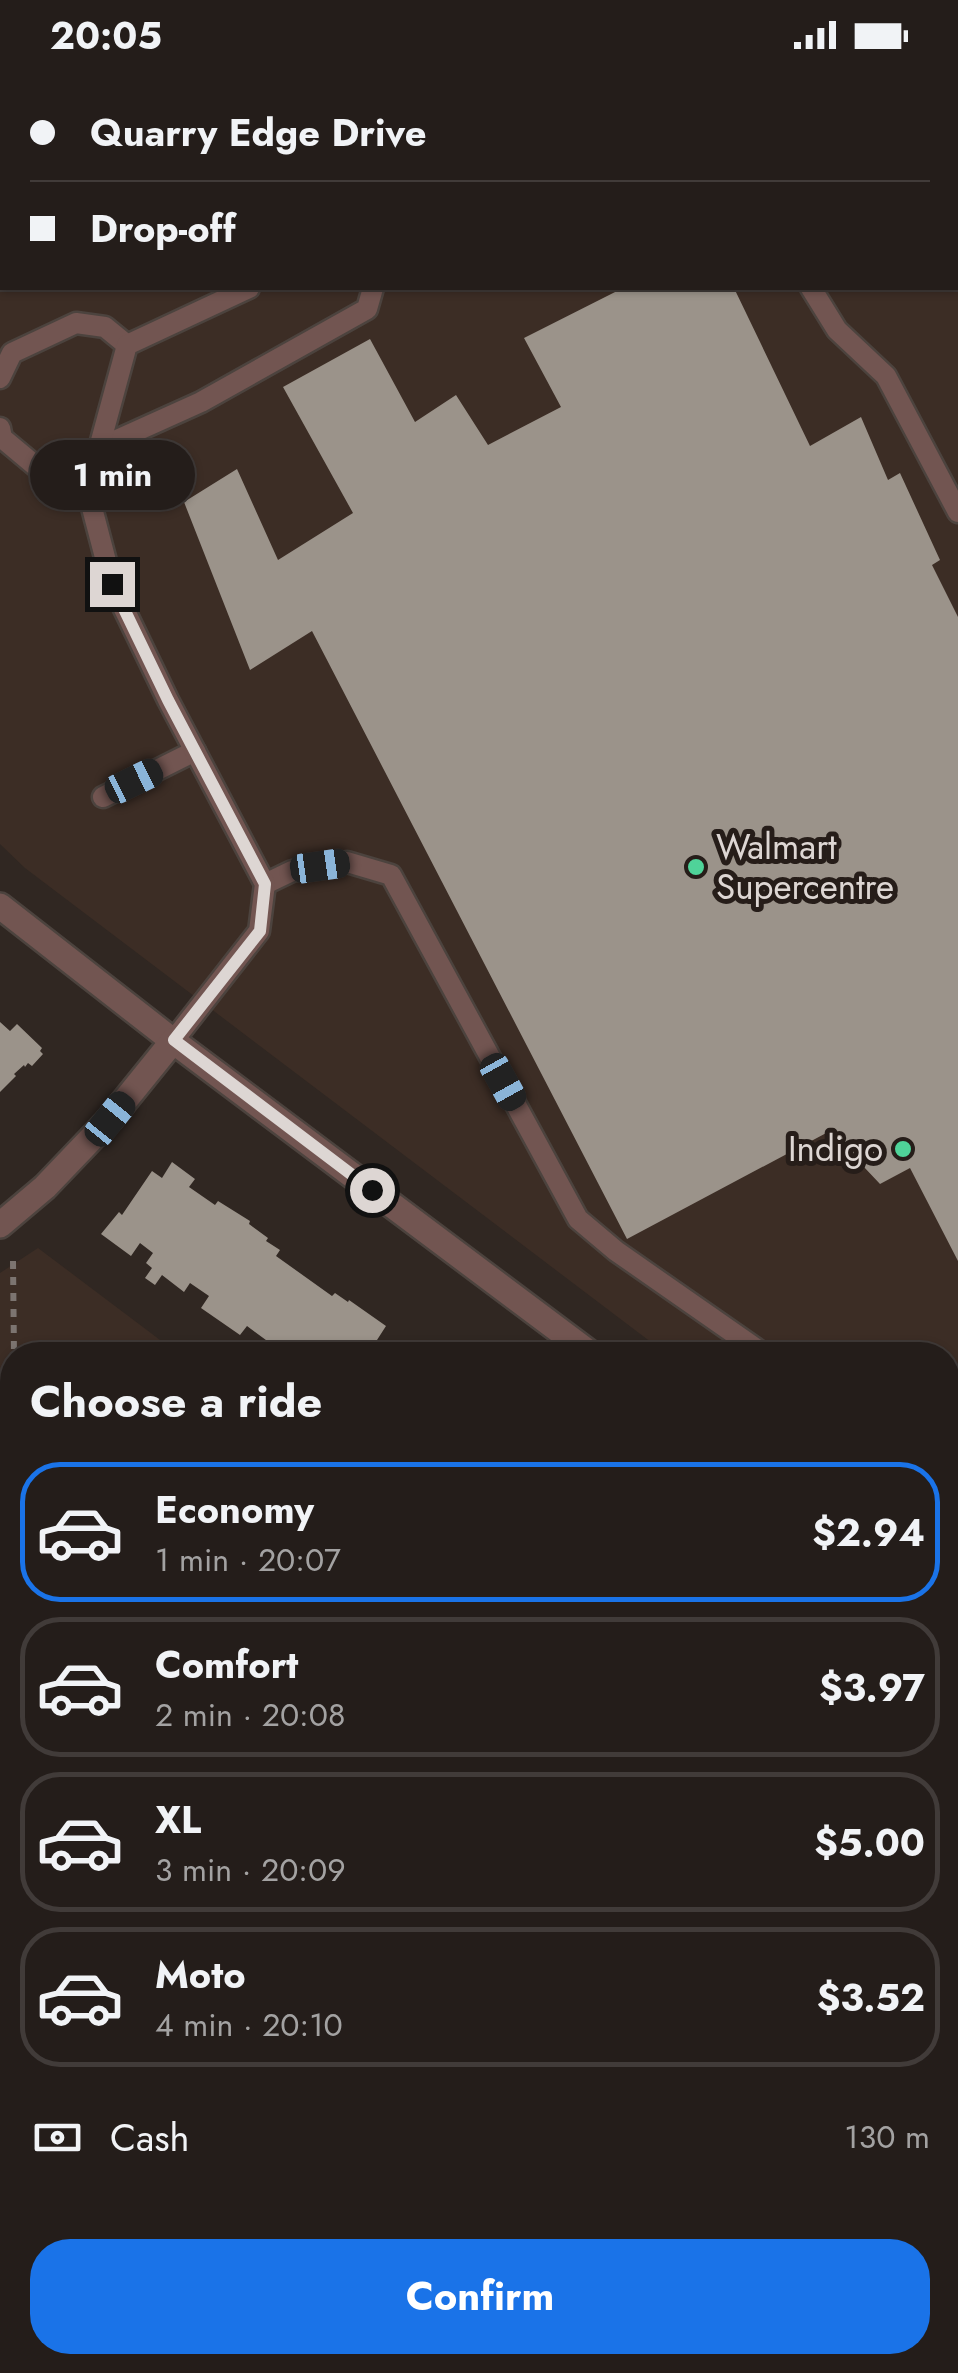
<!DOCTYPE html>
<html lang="en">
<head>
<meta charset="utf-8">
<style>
	body { margin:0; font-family:Jost,sans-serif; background:#302a27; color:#f1f3f6; height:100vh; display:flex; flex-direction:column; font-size:38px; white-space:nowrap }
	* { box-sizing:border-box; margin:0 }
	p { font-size:32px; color:#a3a2a2 }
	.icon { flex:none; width:55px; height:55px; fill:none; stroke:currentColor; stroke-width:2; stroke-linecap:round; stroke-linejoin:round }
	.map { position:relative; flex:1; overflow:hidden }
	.side { position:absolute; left:0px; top:1272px; width:960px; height:1032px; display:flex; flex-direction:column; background:#241d1a; border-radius:40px 40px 0 0; box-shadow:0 2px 8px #0004,0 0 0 2px #413b39 }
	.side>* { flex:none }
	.banner { position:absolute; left:0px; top:0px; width:960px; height:220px; box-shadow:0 2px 8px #0004,0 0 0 2px #413b39; display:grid; align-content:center; height:220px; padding:0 30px; background:#241d1a }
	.end { position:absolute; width:45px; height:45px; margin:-22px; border:12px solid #ddd6d3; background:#111; box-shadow:0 0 0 5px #111 }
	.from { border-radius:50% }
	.bubble { position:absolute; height:70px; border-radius:35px; background:#241d1a; box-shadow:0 2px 8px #0004,0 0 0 2px #413b39; font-size:32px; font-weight:700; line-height:70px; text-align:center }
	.car { position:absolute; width:30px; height:60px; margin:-30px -15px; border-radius:12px; box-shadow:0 0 8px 2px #0007; background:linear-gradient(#222 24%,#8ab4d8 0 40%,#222 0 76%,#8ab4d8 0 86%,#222 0) }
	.banner b { display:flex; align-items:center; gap:35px; height:95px; font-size:38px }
	.banner b+b { border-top:2px solid #413b39 }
	.banner i { width:25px; height:25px; background:#f1f3f6 }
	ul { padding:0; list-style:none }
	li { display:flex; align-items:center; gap:30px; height:140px; margin:0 20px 15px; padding:0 10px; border:5px solid #413b39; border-radius:40px }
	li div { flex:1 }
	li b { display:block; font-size:38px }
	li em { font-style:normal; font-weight:700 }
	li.selected { border-color:#1a73e8 }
	li>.icon { width:90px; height:90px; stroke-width:1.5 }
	h2 { padding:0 30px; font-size:45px; line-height:120px }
	.pay { display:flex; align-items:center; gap:25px; height:110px; padding:0 30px; font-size:38px }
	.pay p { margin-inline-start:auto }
	.button { display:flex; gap:20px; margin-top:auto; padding:20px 30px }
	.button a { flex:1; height:115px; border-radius:40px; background:#1a73e8; color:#fff; font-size:40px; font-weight:700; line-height:115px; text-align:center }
	.status { display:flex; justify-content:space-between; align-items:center; height:70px; padding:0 50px; background:#241d1a; direction:ltr }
	.status svg { height:28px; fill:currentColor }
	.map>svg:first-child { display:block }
	.built { fill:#3c2d25 }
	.green { fill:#3f3510 }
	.building { fill:#9b938a }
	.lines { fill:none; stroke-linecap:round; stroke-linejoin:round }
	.service-casing { stroke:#4c433e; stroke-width:25 }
	.minor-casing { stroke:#4c433e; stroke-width:30 }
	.primary-casing { stroke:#4c433e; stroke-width:30 }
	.path { stroke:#7c7470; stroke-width:6; stroke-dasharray:8 8; stroke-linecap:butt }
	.service { stroke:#725551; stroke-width:20 }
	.minor { stroke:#725551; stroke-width:25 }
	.primary { stroke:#ba7f77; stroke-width:25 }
	.route { stroke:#ddd6d3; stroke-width:12 }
	.poi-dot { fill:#4fd399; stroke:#261d19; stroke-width:4 }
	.labels { text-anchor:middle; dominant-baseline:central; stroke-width:10; stroke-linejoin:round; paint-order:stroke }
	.poi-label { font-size:35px; fill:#ddd6d3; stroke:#261d19; text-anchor:start }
</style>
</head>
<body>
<div class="status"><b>20:05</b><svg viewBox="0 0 49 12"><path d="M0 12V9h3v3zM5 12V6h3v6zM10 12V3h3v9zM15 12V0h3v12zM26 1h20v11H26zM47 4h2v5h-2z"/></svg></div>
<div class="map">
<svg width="958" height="2303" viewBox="0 0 958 2303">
	<rect width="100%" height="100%" fill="#302722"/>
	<g class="built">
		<path d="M455,0H958V1504L948,1496V1285H668L25,798L0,774V164L2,163V218H958V2H448Z"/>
		<path d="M38,1178L180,1285H12V2292L340,2293L322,2303H0V1203Z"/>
		<path d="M948,1868L958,1876V1941L948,1947Z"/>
	</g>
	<path class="green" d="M0,2204L12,2226V2292L50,2293L56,2303H0Z"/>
	<g class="building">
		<path d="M623,218H734L810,376L861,347L888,410L900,403L940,490L932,495L958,547V1191L910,1098L880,1114L830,1061L627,1169L312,561L250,600L184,432L237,399L278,490L353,443L283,317L370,269L415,352L456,325L488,375L561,337L524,268Z"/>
		<path d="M0,952L10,961L17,954L42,978L40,981L43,984L32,996L28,993L25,997L24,995L14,1004L16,1006L0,1022Z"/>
		<path d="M172,1092L195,1109L189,1117L215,1135L218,1131L250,1151L249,1154L268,1168L266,1171L280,1180L276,1186L332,1226L335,1223L348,1232L349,1230L386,1256L377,1270L387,1277L381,1285H261L270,1273L247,1256L240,1265L201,1238L209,1226L190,1213L184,1222L162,1205L155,1215L145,1208L152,1198L146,1193L153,1183L140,1173L131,1186L101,1164L119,1142L122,1145L152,1101L162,1108Z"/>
		<path d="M948,1681L958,1690V1806L949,1799L950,1797L948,1794Z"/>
		<path d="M958,1994V2100L952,2089L948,2092V2000Z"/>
		<path d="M455,2292H533L539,2303H461Z"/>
		<path d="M554,2292H621L627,2303H561Z"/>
	</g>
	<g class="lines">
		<defs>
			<g id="service">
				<path d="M643,0L646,2"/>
				<path d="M712,0L713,2"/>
				<path d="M811,218L837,260L886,306L958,442"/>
				<path d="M0,308L12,283L76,253L105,257L127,275"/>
				<path d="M0,358L2,368L38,398L66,402L99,378L201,332L367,239L373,218"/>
				<path d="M103,727L195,681"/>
				<path d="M265,814L292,801L347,792L391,805L578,1149L616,1181L765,1285"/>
				<path d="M173,971L259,861L265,814L168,630L112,514L91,434L99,378L127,275L249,218"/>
				<path d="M948,1414L958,1403"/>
			</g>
			<g id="minor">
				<path d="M0,836L173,971L592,1285"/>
				<path d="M0,1155L45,1117L110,1049L173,971"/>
				<path d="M948,1556L958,1565"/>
				<path d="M948,2224L958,2218"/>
				<path d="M810,2303L828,2292"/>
			</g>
			<g id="primary">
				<path d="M51,2L57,0"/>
				<path d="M273,2L280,0"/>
				<path d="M0,22L2,21"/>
				<path d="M0,98L2,97"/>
			</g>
		</defs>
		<use href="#service" class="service-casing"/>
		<use href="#minor" class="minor-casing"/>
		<use href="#primary" class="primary-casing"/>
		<g class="path">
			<path d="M605,0L606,2"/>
			<path d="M13,1191L14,1285"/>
			<path d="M0,1740L12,1736"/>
		</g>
		<use href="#service" class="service"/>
		<use href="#minor" class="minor"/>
		<use href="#primary" class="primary"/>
	</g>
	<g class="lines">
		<path class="route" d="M112,514L168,630L265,814L260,861L174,970L372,1120"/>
	</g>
	<g class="poi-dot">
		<circle cx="696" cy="797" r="10"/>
		<circle cx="903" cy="1079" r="10"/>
	</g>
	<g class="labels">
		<g class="poi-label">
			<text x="716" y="777">Walmart<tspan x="716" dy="40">Supercentre</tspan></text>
			<text x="883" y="1079" text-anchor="end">Indigo</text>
		</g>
	</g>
</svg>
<i class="end from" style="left:372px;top:1120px"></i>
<i class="end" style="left:112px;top:514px"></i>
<div class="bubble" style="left:30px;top:370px;width:165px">1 min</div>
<i class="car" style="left:134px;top:711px;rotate:64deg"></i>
<i class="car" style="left:320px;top:796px;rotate:82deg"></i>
<i class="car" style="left:503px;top:1012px;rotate:151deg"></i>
<i class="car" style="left:110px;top:1049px;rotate:39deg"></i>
<div class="banner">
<b><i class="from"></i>Quarry Edge Drive</b>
<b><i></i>Drop-off</b>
</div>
<section class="side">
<h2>Choose a ride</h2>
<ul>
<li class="selected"><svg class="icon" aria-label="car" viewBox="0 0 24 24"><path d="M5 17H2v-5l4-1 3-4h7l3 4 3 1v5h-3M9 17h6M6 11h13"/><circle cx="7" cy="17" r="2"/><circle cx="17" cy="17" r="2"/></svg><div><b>Economy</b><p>1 min · 20:07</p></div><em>$2.94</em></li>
<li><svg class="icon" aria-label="car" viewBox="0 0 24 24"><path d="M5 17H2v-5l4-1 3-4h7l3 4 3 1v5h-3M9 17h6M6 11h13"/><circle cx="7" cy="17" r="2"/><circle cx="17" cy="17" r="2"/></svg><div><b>Comfort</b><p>2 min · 20:08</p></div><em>$3.97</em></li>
<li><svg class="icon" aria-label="car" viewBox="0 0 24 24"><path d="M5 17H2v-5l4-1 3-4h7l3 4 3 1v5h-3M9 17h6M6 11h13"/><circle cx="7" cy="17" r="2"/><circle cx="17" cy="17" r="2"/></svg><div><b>XL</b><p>3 min · 20:09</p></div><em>$5.00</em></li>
<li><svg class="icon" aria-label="car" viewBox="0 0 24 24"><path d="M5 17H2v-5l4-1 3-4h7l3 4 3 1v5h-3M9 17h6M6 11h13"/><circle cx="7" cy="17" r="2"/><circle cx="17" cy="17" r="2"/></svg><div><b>Moto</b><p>4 min · 20:10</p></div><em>$3.52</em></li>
</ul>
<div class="pay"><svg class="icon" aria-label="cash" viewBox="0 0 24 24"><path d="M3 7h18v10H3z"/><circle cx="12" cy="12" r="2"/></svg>Cash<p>130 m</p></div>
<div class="button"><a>Confirm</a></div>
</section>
</div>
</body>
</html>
